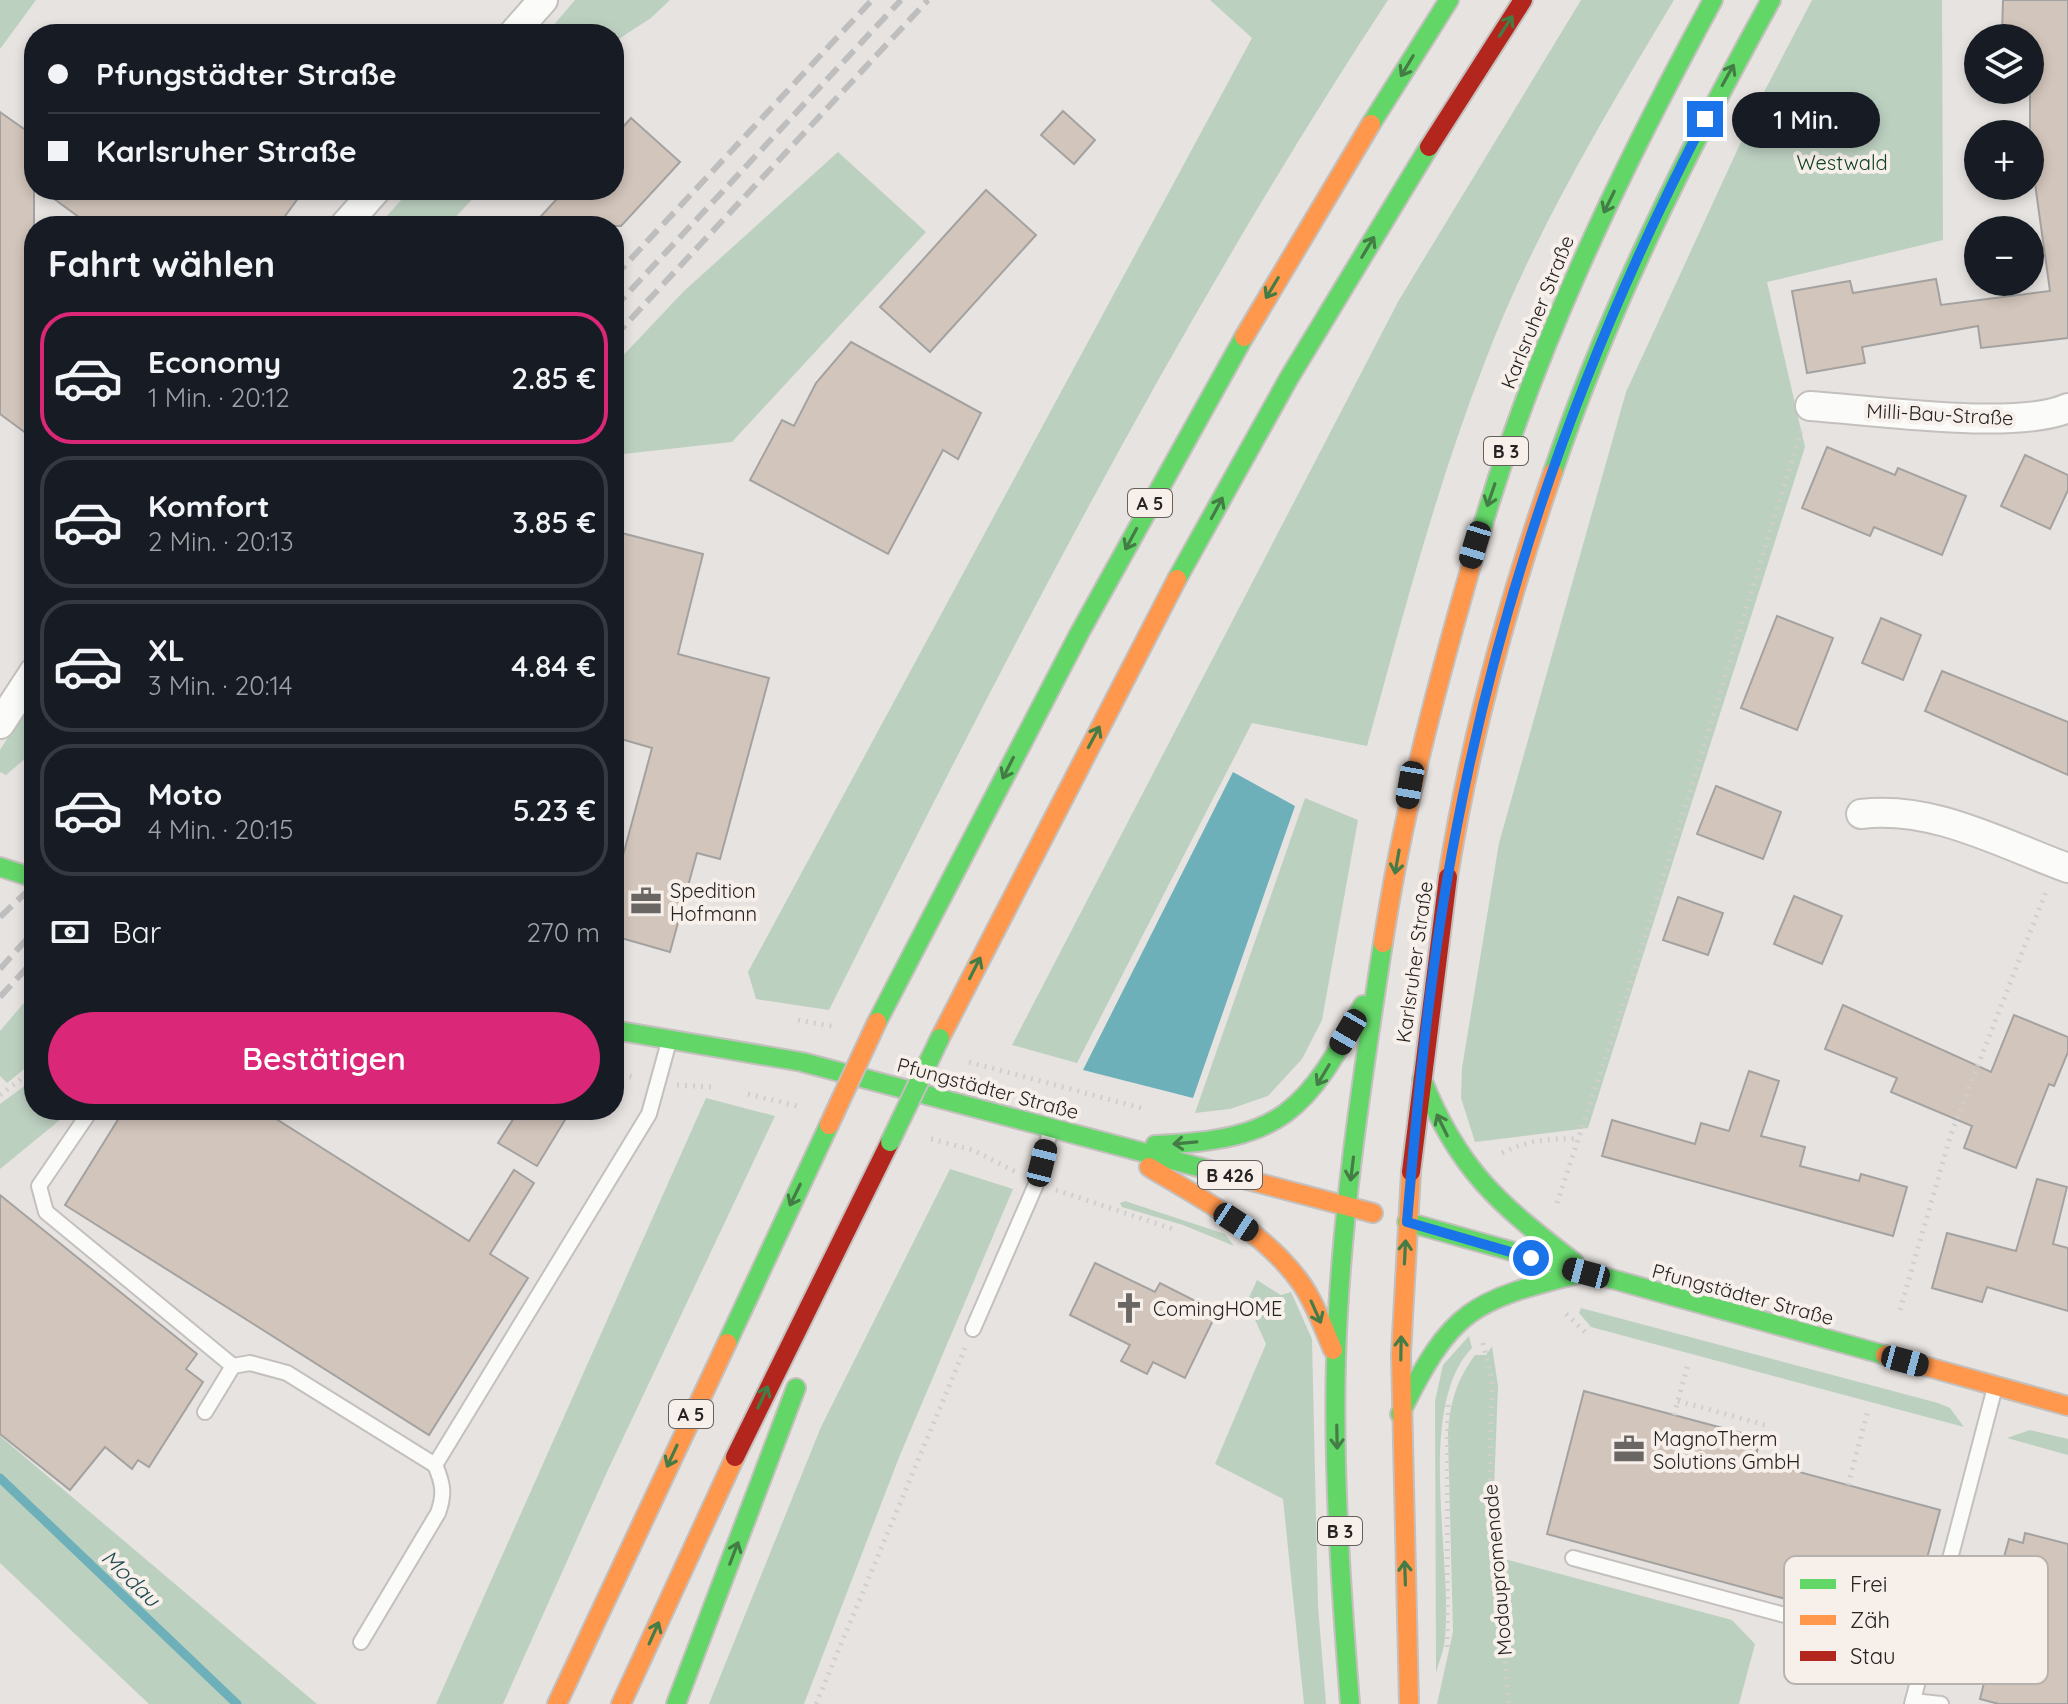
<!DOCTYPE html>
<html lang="de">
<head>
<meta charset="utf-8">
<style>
	body { margin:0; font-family:Quicksand,sans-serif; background:#242831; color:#f1f3f6; height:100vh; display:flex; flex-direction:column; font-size:30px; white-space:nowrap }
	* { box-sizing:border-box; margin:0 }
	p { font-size:26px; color:#9ea1a6 }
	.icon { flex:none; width:44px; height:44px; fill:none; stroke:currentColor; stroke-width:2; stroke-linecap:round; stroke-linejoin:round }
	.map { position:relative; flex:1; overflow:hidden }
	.side { position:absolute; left:24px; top:216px; width:600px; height:904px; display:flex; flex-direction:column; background:#171b24; border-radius:32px; box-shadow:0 4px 12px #0003 }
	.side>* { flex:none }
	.top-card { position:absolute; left:24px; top:24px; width:600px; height:176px; border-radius:32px; box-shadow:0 4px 12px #0003; display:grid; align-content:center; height:176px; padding:0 24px; background:#171b24 }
	.controls { position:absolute; left:1964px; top:24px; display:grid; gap:16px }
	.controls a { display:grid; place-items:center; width:80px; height:80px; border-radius:50%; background:#171b24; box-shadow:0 4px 12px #0003; font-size:40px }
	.end { position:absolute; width:36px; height:36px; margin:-18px; border:10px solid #1a73e8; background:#fff; box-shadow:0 0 0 4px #fff }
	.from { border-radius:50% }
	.bubble { position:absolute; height:56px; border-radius:28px; background:#171b24; box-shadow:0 4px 12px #0003; font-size:26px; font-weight:600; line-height:56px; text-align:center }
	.car { position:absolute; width:24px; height:48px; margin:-24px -12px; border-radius:10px; box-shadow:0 0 6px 2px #0007; background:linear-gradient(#222 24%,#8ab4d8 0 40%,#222 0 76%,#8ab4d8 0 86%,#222 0) }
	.top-card b { display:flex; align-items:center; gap:28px; height:76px; font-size:30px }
	.top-card b+b { border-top:2px solid #363941 }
	.top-card i { width:20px; height:20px; background:#f1f3f6 }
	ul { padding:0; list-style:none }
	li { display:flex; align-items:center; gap:24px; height:132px; margin:0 16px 12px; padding:0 8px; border:4px solid #363941; border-radius:32px }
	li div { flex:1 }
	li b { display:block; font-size:30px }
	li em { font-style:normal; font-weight:600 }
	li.current { border-color:#db2777 }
	li>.icon { width:72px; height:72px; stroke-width:1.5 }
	h2 { padding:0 24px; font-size:36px; line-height:96px }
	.pay { display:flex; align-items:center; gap:20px; height:88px; padding:0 24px; font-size:30px }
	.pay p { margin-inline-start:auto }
	.button { display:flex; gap:16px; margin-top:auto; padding:16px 24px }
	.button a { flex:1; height:92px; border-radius:48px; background:#db2777; color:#fff; font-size:32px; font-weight:600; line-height:92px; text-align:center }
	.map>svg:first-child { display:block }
	.green { fill:#bcd0c0 }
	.water { fill:#6db0ba }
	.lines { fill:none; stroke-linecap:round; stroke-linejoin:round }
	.stream { stroke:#6db0ba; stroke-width:9 }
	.building { fill:#d2c5bb; stroke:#a4a2a0; stroke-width:2 }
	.lane-casing { stroke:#c3c0be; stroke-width:18 }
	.street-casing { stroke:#c3c0be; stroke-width:32 }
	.fast-casing { stroke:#c3c0be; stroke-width:22 }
	.slow-casing { stroke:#c3c0be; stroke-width:22 }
	.jam-casing { stroke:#c3c0be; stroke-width:22 }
	.path { stroke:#d0cfce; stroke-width:5; stroke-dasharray:2 6; stroke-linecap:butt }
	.lane { stroke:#fbfbfa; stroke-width:14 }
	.street { stroke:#fbfbfa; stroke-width:28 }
	.fast { stroke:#63d668; stroke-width:18 }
	.slow { stroke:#ff974d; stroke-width:18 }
	.jam { stroke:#b3261e; stroke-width:18 }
	.rail { stroke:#bfbebe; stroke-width:6; stroke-dasharray:16 8; stroke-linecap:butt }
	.fast-bridge-casing { stroke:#c3c0bf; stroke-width:22; stroke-linecap:butt }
	.slow-bridge-casing { stroke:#c3c0bf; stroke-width:22; stroke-linecap:butt }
	.fast-bridge { stroke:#63d668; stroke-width:18 }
	.slow-bridge { stroke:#ff974d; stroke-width:18 }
	.oneway { stroke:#447c45 }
	.route { stroke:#1a73e8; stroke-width:10 }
	.labels { text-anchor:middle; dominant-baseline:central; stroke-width:8; stroke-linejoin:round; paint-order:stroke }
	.shield { fill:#f7efea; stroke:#65605e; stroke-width:2 }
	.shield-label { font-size:18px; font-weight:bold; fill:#262322 }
	.park-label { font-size:20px; fill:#0f4124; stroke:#f7efea }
	.street-label { font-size:20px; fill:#262322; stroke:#f7efea }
	.poi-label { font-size:20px; fill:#262322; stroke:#f7efea; text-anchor:start }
	.water-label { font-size:22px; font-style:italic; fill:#214c53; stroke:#f7efea }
	.key { fill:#f7efea; stroke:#b8b2ae; stroke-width:2 }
	.key-label { font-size:22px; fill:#262322 }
</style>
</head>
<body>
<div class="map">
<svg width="2068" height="1704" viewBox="0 0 2068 1704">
	<rect width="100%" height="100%" fill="#e7e3e0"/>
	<g class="green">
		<path d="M0,0H36L0,49Z"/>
		<path d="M575,0H670L651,18L614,42V34H546Z"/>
		<path d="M1210,0H1388C1177,322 1001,666 829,1010L756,999L748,972L1252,38Z"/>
		<path d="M1581,0H1674C1605,115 1534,233 1486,359C1437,484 1403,616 1367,746L1252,723L1077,1063L1012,1045L1399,300Z"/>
		<path d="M1812,0H1942L1943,240L1767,282L1805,447L1588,1128L1475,1142L1461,1098L1462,1068L1499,843L1626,392L1763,94Z"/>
		<path d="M838,152L926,232L732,442L614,455V365L684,291Z"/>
		<path d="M410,190H481L447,226H378Z"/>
		<path d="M28,706L34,709V751L6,775L0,772V750Z"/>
		<path d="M1305,798L1358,820L1322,1020L1302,1059L1268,1096L1230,1109L1195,1113Z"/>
		<path d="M34,991V1061L7,1083L0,1076V1031Z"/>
		<path d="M34,1079V1110H72L0,1169V1104Z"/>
		<path d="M706,1098L775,1116L607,1472L503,1704H436Z"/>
		<path d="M950,1169L1013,1189L900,1455L804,1704H709L821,1427Z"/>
		<path d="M1125,1201L1225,1234L1234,1246L1183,1225L1122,1207L1120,1203Z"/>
		<path d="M1257,1280L1281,1295L1291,1292L1312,1339L1318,1606L1326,1704H1304L1283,1499L1215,1464L1266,1344L1247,1302Z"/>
		<path d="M1581,1308L1938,1403L1950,1408L1964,1427L1591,1327L1579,1313Z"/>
		<path d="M1469,1336L1472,1348C1415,1407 1453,1558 1445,1638C1444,1650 1439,1662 1436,1673L1435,1401L1443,1365Z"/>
		<path d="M1492,1346L1498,1386L1494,1489L1501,1558L1732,1620L1755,1644L1739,1704H1437L1453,1632L1448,1437C1449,1405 1456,1381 1475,1355H1486Z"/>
		<path d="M2030,1430L2068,1439V1455L2007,1438Z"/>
		<path d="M0,1436L317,1704H149L0,1563Z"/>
	</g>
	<path class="water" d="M1233,772L1295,806L1193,1098L1083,1070Z"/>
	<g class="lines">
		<path class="stream" d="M0,1478L237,1704"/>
	</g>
	<g class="building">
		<path d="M2003,0H2068V338L1981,348L1978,326L1862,347L1865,363L1807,373L1792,291L1850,281L1853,293L1936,279L1941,305L2050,291L2030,148V35L2002,34Z"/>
		<path d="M1063,111L1095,140L1074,164L1041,135Z"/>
		<path d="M0,112L34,136V439L0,414Z"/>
		<path d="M631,118L680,162L621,226H532L565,190H614V137Z"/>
		<path d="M42,190H304L278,226H91Z"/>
		<path d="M986,190L1036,235L930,352L880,307Z"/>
		<path d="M851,342L981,413L958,459L943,450L888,554L750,480L782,420L794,426L816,383Z"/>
		<path d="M1827,447L1895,475L1898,468L1966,496L1942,555L1874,527L1870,536L1802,508Z"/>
		<path d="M2025,455L2068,475V490L2050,529L2001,506Z"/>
		<path d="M614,531L703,554L678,654L769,678L720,859L697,853L670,952L614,936V889L652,748L614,737Z"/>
		<path d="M1777,616L1833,638L1797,730L1741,708Z"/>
		<path d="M1881,618L1921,635L1903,680L1862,663Z"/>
		<path d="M1942,671L2068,722V775L1925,711Z"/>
		<path d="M1716,786L1781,812L1763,859L1697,834Z"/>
		<path d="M1794,896L1842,916L1822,964L1774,944Z"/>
		<path d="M1678,897L1723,913L1708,955L1663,940Z"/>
		<path d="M1843,1005L1991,1072L2014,1015L2068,1037V1052L2054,1086L2049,1084L2016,1168L1964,1148L1972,1126L1891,1092L1897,1078L1825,1049Z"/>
		<path d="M1749,1071L1779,1081L1761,1136L1805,1147L1800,1166L1859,1181L1861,1174L1907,1187L1893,1236L1602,1156L1612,1120L1695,1144L1701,1123L1729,1131Z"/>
		<path d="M124,1110H262L469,1241L514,1170L534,1183L490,1254L528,1278L429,1435L65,1205Z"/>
		<path d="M519,1110H571L537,1166L498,1143Z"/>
		<path d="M2037,1179L2067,1187L2053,1244L2068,1248V1311L1987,1287L1982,1302L1932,1288L1947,1233L2016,1251Z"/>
		<path d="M0,1195L197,1354L186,1369L203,1382L149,1467L138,1460L132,1469L105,1447L70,1490L0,1434Z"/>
		<path d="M1095,1263L1155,1292L1160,1283L1217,1312L1185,1378L1153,1362L1147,1374L1121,1361L1130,1345L1070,1315Z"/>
		<path d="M1584,1391L1760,1438L1755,1460L1940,1510L1907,1632L1547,1534Z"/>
		<path d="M2025,1533L2068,1544V1704H1999L1980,1699L1991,1655L1978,1652L2009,1539L2023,1543Z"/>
	</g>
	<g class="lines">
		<defs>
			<g id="lane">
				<path d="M91,1110L39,1186L46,1212L233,1366"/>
				<path d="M973,1329L1037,1182L1050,1132"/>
				<path d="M205,1412L233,1366L250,1363L287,1373L435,1465L649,1114L668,1045"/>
				<path d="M1573,1558L1926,1653"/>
				<path d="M361,1642L438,1513C445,1494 443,1483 435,1465"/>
				<path d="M1913,1701L1941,1704"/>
				<path d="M1912,1704L1995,1387"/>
			</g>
			<g id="street">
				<path d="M513,34L543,0"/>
				<path d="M344,226L376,190"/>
				<path d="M1810,406C1871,410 2016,431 2068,408"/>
				<path d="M0,724L34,672"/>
				<path d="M1861,814C1933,805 2002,844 2068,868"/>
			</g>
			<g id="fast">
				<path d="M1371,124L1449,0"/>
				<path d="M1553,472C1609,307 1687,152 1771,0"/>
				<path d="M1480,535C1535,347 1620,171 1713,0"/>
				<path d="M1177,579L1289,378L1429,147"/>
				<path d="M0,867L34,878"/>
				<path d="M877,1022L1080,632L1244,337"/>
				<path d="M614,1030L802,1062L1240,1178"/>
				<path d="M1422,1079C1458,1170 1499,1204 1574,1262"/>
				<path d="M1155,1145C1282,1140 1306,1112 1363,1005"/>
				<path d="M1407,1222L1885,1355"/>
				<path d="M727,1343L829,1125"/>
				<path d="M1400,1414C1452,1309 1470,1301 1582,1273"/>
				<path d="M676,1704L796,1388"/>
				<path d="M1350,1704C1341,1589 1333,1474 1336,1359C1340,1219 1362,1080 1383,943"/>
			</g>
			<g id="slow">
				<path d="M1244,337L1371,124"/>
				<path d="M1448,877C1470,739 1507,604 1553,472"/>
				<path d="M1383,943C1404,804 1441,669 1480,535"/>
				<path d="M940,1038L1177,579"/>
				<path d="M1149,1167C1203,1200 1263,1230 1301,1283C1315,1303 1323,1327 1333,1350"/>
				<path d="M1240,1178L1373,1213"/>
				<path d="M1885,1355L2068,1406"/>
				<path d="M557,1704L727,1343"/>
				<path d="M621,1704L735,1457"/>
				<path d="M1409,1704L1401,1354L1411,1172"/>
			</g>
			<g id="jam">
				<path d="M1429,147L1523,0"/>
				<path d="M1411,1172L1448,877"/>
				<path d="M735,1457L890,1142"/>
			</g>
		</defs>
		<use href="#lane" class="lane-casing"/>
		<use href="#street" class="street-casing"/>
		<use href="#fast" class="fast-casing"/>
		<use href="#slow" class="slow-casing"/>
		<use href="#jam" class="jam-casing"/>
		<g class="path">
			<path d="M798,1020L836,1027"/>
			<path d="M969,1062L1145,1109"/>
			<path d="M614,1072L636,1078"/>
			<path d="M677,1085L711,1087"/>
			<path d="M748,1094L797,1106"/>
			<path d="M0,1095L34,1069"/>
			<path d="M931,1139L973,1150L1018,1173"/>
			<path d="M1502,1153C1528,1140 1550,1138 1578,1139"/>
			<path d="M1056,1190L1176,1230"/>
			<path d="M1557,1203L1636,966L1801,431"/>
			<path d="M1900,1310L1951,1134L2047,889"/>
			<path d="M1566,1314L1586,1333"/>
			<path d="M1483,1343L1492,1382L1489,1508L1509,1704"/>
			<path d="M1678,1401L1769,1426"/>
			<path d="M1674,1415L1689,1361"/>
			<path d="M1848,1485L1868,1410"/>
			<path d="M1447,1647L1448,1402"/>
			<path d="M816,1704L965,1348"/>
		</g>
		<use href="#lane" class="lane"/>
		<use href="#street" class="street"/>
		<use href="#fast" class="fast"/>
		<use href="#slow" class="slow"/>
		<use href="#jam" class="jam"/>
		<g class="rail">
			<path d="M614,277L872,0"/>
			<path d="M614,308L901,0"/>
			<path d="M614,337L928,0"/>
			<path d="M0,917L34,885"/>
			<path d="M0,969L34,931"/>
			<path d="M0,997L34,960"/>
		</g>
		<defs>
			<path id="fast-bridge" d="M890,1142L940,1038"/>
			<path id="slow-bridge" d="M829,1125L877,1022"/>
		</defs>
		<use href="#fast-bridge" class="fast-bridge-casing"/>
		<use href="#slow-bridge" class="slow-bridge-casing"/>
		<use href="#fast-bridge" class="fast-bridge"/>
		<use href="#slow-bridge" class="slow-bridge"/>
	</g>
	<defs><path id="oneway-shaft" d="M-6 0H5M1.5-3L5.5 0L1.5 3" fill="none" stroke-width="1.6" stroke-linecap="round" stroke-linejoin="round" transform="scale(2)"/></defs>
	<g class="oneway">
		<use href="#oneway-shaft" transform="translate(1506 26) rotate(-57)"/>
		<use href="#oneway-shaft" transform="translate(1407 66) rotate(121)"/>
		<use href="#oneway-shaft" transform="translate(1728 75) rotate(-61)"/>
		<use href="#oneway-shaft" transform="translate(1609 202) rotate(116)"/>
		<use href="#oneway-shaft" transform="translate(1368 247) rotate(-59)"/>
		<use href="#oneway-shaft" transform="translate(1272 288) rotate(121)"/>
		<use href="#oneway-shaft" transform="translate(1491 495) rotate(109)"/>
		<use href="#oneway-shaft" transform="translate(1217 508) rotate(-62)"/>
		<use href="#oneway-shaft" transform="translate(1131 539) rotate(118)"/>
		<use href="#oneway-shaft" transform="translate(1094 737) rotate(-62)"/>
		<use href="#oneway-shaft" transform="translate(1008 768) rotate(117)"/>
		<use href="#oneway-shaft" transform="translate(1397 862) rotate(100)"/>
		<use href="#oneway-shaft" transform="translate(975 968) rotate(-63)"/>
		<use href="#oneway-shaft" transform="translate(1323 1075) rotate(121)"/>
		<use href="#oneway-shaft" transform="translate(1442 1125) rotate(-116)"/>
		<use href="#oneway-shaft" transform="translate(1185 1143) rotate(175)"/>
		<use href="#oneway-shaft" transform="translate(1352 1169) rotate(97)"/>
		<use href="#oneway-shaft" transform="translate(795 1195) rotate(116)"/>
		<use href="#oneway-shaft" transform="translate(1405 1252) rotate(-87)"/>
		<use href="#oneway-shaft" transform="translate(1316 1312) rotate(66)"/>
		<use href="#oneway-shaft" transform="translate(1401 1348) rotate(-89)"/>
		<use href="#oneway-shaft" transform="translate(763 1397) rotate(-65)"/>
		<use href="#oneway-shaft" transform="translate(1337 1437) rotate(89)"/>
		<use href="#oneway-shaft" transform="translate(672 1456) rotate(115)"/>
		<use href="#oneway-shaft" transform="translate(734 1553) rotate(-69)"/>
		<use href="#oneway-shaft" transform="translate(1405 1573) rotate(-92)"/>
		<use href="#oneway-shaft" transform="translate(654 1633) rotate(-66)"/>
	</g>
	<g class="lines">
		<path class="route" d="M1531,1258L1407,1222C1418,1092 1431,960 1456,831C1503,582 1588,344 1705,119"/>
	</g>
	<defs>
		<symbol id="office-bare" viewBox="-9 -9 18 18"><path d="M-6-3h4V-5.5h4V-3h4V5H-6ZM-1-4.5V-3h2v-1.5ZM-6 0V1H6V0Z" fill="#6a6664" stroke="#f7efea" stroke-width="2.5" paint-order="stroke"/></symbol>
		<symbol id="church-bare" viewBox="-9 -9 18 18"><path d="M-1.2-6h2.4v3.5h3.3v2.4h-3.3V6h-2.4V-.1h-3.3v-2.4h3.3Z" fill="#6a6664" stroke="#f7efea" stroke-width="2.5" paint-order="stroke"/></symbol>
	</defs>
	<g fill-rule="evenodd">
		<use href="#office-bare" x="624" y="879" width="44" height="44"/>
		<use href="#church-bare" x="1107" y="1286" width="44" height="44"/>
		<use href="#office-bare" x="1607" y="1427" width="44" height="44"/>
	</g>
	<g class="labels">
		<g class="shield">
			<rect x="1484" y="437" width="44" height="28" rx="6"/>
			<rect x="1128" y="489" width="44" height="28" rx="6"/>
			<rect x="1198" y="1161" width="64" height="28" rx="6"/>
			<rect x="669" y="1400" width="44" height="28" rx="6"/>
			<rect x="1318" y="1517" width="44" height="28" rx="6"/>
		</g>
		<g class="shield-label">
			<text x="1506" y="451">B 3</text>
			<text x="1150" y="503">A 5</text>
			<text x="1230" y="1175">B 426</text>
			<text x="691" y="1414">A 5</text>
			<text x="1340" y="1531">B 3</text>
		</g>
		<g class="park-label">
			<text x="1842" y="162">Westwald</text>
		</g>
		<g class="street-label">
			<text transform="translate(1537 312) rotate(-68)">Karlsruher Straße</text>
			<text transform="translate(1940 414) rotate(3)">Milli-Bau-Straße</text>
			<text transform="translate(1414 962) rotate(-82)">Karlsruher Straße</text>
			<text transform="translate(988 1088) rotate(15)">Pfungstädter Straße</text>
			<text transform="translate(1743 1294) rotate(15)">Pfungstädter Straße</text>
			<text transform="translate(1497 1570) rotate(-95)">Modaupromenade</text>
		</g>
		<g class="poi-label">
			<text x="670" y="890">Spedition<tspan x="670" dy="23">Hofmann</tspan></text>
			<text x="1153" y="1308">ComingHOME</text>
			<text x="1653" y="1438">MagnoTherm<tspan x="1653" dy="23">Solutions GmbH</tspan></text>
		</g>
		<g class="water-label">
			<text transform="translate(131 1578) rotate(44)">Modau</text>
		</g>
	</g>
	<rect x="1784" y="1556" width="264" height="128" rx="12" class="key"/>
	<rect x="1800" y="1579" width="36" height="10" fill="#63d668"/>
	<rect x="1800" y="1615" width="36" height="10" fill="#ff974d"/>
	<rect x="1800" y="1651" width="36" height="10" fill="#b3261e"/>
	<g class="key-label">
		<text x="1850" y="1592">Frei</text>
		<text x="1850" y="1628">Zäh</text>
		<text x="1850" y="1664">Stau</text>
	</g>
</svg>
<div class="controls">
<a><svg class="icon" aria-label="layers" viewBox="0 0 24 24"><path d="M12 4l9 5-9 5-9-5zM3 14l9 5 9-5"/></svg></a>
<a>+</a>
<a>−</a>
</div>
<i class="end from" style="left:1531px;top:1258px"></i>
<i class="end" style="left:1705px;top:119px"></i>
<div class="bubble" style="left:1732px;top:92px;width:148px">1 Min.</div>
<i class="car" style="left:1475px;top:545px;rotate:197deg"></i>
<i class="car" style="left:1410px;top:785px;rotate:190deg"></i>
<i class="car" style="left:1348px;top:1032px;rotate:210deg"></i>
<i class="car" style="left:1042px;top:1163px;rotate:14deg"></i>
<i class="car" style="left:1236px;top:1222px;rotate:123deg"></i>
<i class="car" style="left:1586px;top:1273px;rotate:285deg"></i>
<i class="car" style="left:1905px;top:1361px;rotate:105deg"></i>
<div class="top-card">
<b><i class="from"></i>Pfungstädter Straße</b>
<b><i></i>Karlsruher Straße</b>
</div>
<section class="side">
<h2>Fahrt wählen</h2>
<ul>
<li class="current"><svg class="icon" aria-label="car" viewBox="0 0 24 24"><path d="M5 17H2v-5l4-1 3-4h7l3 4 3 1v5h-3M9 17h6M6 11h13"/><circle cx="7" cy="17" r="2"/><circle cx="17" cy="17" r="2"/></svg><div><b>Economy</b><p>1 Min. · 20:12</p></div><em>2.85 €</em></li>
<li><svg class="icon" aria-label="car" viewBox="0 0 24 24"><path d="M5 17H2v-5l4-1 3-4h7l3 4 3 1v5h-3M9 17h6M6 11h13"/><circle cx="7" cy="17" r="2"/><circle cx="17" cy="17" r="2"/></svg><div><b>Komfort</b><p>2 Min. · 20:13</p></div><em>3.85 €</em></li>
<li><svg class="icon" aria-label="car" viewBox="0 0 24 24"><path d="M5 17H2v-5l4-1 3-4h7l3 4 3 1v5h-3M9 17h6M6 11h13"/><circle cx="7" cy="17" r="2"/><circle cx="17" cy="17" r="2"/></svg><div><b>XL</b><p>3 Min. · 20:14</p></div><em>4.84 €</em></li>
<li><svg class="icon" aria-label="car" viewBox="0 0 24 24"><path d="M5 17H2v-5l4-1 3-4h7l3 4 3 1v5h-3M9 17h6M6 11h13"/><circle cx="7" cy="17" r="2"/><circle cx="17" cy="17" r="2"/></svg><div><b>Moto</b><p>4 Min. · 20:15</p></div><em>5.23 €</em></li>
</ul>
<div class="pay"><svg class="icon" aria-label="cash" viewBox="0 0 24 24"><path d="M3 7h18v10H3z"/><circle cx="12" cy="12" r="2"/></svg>Bar<p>270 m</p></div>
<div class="button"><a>Bestätigen</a></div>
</section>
</div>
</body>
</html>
